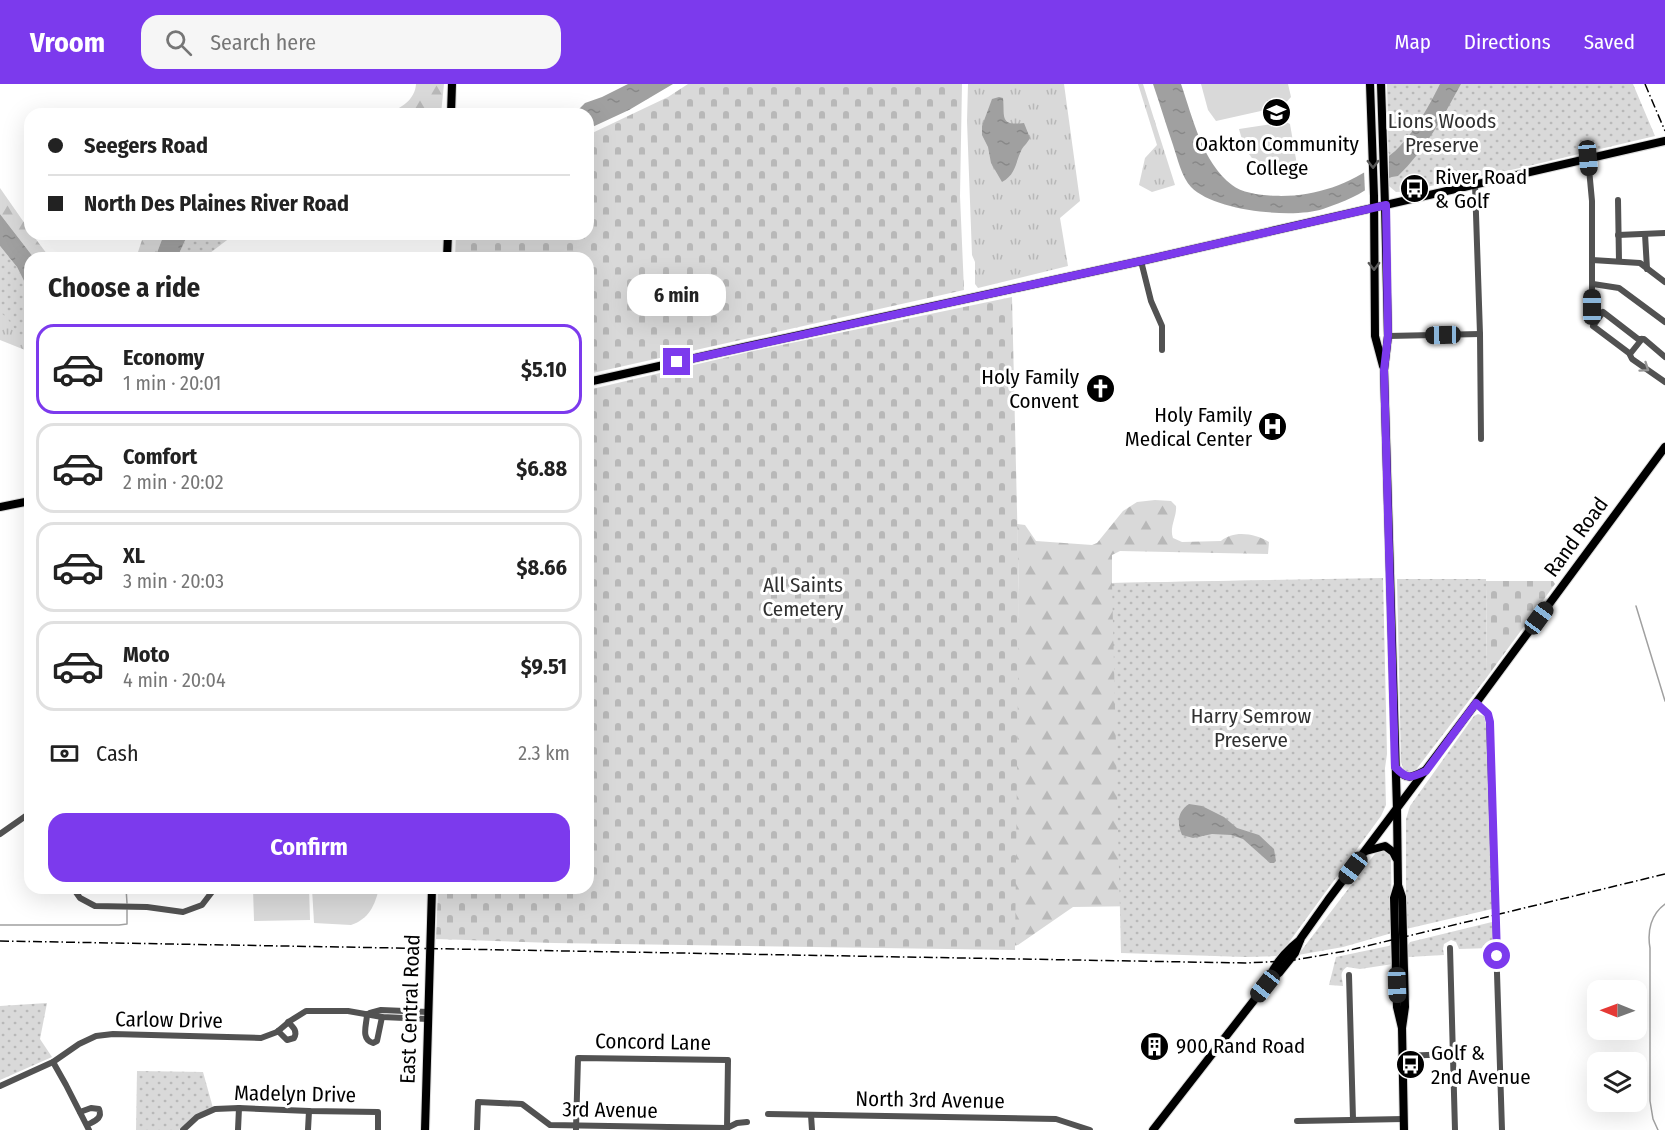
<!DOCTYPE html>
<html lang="en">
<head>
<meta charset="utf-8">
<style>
	body { margin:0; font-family:"Fira Sans Condensed",sans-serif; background:#f6f6f6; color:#222; height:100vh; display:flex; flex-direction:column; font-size:22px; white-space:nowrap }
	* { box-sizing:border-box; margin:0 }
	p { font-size:20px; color:#767676 }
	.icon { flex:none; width:33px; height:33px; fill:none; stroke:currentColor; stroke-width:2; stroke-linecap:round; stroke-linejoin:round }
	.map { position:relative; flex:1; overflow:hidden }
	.sheet { position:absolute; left:24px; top:168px; width:570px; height:642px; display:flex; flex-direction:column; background:#fff; border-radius:18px; box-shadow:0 6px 24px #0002 }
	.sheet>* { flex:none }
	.banner { position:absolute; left:24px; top:24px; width:570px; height:132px; border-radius:18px; box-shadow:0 6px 24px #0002; display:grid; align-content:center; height:132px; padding:0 24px; background:#fff }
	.needle { width:39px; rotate:271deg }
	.tools { position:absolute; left:1587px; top:896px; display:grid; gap:12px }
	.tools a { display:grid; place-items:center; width:60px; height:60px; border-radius:12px; background:#fff; box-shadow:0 6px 24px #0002; font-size:30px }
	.end { position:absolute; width:27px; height:27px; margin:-14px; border:8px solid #7c3aed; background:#fff; box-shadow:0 0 0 3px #fff }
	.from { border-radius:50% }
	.bubble { position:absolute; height:42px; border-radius:18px; background:#fff; box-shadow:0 6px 24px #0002; font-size:20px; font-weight:700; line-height:42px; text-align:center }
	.car { position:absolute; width:18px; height:36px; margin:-18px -9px; border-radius:8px; box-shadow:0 0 4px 2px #0007; background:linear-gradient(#222 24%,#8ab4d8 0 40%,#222 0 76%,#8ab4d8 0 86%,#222 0) }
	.banner b { display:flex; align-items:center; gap:21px; height:57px; font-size:22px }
	.banner b+b { border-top:2px solid #e0e0e0 }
	.banner i { width:15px; height:15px; background:#222 }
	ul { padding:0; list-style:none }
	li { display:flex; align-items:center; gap:18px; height:90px; margin:0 12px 9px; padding:0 12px; border:3px solid #e0e0e0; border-radius:18px }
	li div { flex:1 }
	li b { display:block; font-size:22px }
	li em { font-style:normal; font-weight:700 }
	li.on { border-color:#7c3aed }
	li>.icon { width:54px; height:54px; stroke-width:1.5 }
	h2 { padding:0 24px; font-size:27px; line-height:72px }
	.pay { display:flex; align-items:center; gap:15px; height:66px; padding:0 24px; font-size:22px }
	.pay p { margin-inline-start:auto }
	.cta { display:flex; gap:12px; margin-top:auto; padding:12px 24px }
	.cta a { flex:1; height:69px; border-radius:18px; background:#7c3aed; color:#fff; font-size:24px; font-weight:700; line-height:69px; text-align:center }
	header { display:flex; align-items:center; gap:36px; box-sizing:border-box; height:84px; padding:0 30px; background:#7c3aed; color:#fff }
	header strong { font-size:28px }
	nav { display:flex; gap:33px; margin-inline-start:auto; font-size:21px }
	.search { width:420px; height:54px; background:#f6f6f6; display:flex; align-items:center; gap:15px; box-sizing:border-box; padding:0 21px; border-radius:18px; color:#767676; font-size:22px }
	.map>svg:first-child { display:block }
	.grass { fill:url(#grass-tufts) }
	.forest { fill:url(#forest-firs) }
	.cemetery { fill:url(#cemetery-stones) }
	.park { fill:url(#park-dots) }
	.pitch { fill:#d9d9d9 }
	.water { fill:url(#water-ripples) }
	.pier { fill:#fff }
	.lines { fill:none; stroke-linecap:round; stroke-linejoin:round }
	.stream { stroke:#a0a0a0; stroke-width:1.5 }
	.major-casing { stroke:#dbdbdb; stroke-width:10 }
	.minor { stroke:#525252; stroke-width:6 }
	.major { stroke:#000; stroke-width:8 }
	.rail { stroke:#000; stroke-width:1.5; stroke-dasharray:9 3 1.5 3; stroke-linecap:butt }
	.oneway { stroke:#595959 }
	.oneway2 { stroke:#979797 }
	.route { stroke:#7c3aed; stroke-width:8 }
	.labels { text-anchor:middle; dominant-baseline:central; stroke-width:6; stroke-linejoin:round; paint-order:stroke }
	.park-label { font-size:21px; fill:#303030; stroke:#fff }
	.poi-label { font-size:21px; fill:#000; stroke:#fff; text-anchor:start }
	.street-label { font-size:21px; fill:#000; stroke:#fff }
</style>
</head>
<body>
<header>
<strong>Vroom</strong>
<div class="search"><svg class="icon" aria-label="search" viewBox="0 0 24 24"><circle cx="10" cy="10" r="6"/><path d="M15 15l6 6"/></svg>Search here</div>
<nav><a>Map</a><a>Directions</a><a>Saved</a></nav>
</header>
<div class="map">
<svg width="1665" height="1046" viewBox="0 0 1665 1046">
	<defs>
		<pattern id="grass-tufts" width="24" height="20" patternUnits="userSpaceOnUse" patternTransform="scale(1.5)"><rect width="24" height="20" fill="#d9d9d9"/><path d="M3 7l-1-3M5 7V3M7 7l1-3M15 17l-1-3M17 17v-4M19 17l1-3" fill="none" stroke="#b8b8b8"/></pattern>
		<pattern id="forest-firs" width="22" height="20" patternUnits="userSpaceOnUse" patternTransform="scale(1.5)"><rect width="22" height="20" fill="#d9d9d9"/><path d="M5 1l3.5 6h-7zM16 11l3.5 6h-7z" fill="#b8b8b8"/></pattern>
		<pattern id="cemetery-stones" width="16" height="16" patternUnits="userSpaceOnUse" patternTransform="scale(1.5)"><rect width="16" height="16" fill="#d9d9d9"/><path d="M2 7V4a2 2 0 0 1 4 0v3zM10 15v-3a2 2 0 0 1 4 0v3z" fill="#b8b8b8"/></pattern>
		<pattern id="park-dots" width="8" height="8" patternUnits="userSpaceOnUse" patternTransform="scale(1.5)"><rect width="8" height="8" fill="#d9d9d9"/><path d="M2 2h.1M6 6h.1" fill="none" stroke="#b8b8b8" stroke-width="1.8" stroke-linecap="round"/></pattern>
		<pattern id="water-ripples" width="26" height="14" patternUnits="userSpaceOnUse" patternTransform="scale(1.5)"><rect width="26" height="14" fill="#a0a0a0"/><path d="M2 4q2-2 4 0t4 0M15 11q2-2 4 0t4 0" fill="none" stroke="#888"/></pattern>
	</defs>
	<rect width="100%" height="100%" fill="#fff"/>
	<g class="grass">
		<path d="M968,0H1064L1080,117L1060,134L1068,182L978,204L975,200V178L972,171L967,37Z"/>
		<path d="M1138,0H1143L1175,101L1152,108L1139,101L1145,74L1157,61Z"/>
		<path d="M0,211L30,253V268L0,256Z"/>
	</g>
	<g class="forest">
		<path d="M416,0H444L441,30H387C401,24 415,16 416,0Z"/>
		<path d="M0,104L30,147V150H32L50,174H34L0,130Z"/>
		<path d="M144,150H164L155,174H136Z"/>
		<path d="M1155,416L1171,417L1176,422C1177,433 1169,443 1173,454L1182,458L1221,457C1233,446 1255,449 1269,458L1268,470L1120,467L1112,471V499L1294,496L1297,498L1322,495H1363L1143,822L1073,823L1018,861L1007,863L1019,512L1017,440L1025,441L1036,457L1092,461L1097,459L1123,427L1137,418Z"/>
	</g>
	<g class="cemetery">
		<path d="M688,0H962L960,112L964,206L588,290V174H455L456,150H588V51L668,13Z"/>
		<path d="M1012,213L1019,512L1015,866L554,859L436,855L438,804H588V306L753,267Z"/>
		<path d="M1486,497H1553L1555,500L1487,593Z"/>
	</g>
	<g class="park">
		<path d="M1387,0H1633L1655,52L1490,91L1464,94L1410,107L1396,108L1389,102L1388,95L1389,93Z"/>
		<path d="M188,150H235L206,172V174H177Z"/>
		<path d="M0,162L17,183L30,209V266L7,234L0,228Z"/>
		<path d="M1383,494L1387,670L1385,684L1386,721L1381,732L1279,872L1246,873L1121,869L1112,499Z"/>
		<path d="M1397,495H1486L1487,593L1415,687L1410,690L1404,687L1401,678Z"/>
		<path d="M1478,630L1484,632L1486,640L1492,825L1406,845V735L1410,722L1474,632Z"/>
		<path d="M1384,765L1389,770L1391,775L1392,849L1343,863L1298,871L1374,771L1378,767Z"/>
		<path d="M1492,838V864L1459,865L1456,858L1451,856L1444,860L1443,865L1444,871L1408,873V861L1410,858Z"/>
		<path d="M1393,861V880L1360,885L1347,883C1338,889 1343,894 1343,902L1329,901L1336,873Z"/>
		<path d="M47,919L40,955L52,973L0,996V922Z"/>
		<path d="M137,987L203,988L213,1024L193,1033L179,1046H136Z"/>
	</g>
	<g class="pitch">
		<path d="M1201,0H1288L1291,13L1283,22L1216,37L1208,26Z"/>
		<path d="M1286,38L1290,40L1298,87C1263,95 1247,76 1239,45Z"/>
		<path d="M253,804H309L310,836L254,837Z"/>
		<path d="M312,804H379C375,821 369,835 351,841L314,839Z"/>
	</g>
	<g class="water">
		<path d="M628,0H673L629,26L588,45V30H574L585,19L602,13Z"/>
		<path d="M1153,0H1181C1193,34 1202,78 1232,101C1243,110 1267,112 1281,112C1317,112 1349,100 1379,79C1386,74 1394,69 1400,62C1417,44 1429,22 1440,0H1461C1443,33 1425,66 1398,92C1381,93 1368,106 1353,113C1343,118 1333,121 1323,125C1293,135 1214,127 1191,103C1182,94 1177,73 1173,61C1166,41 1160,20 1153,0Z"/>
		<path d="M999,13L1003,14C1005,33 999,42 1024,39L1030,54C1027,60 1023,62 1021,67C1015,80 1016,90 1002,98L991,79L988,63L982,51V42L992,15Z"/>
		<path d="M0,130L34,174H30V209L17,183L0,162Z"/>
		<path d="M164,150H188L177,174H155Z"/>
		<path d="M1189,720L1202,722L1224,733L1237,744L1259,751L1274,765L1276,777L1274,779H1270L1243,755L1231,751L1212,750L1193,754L1182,751C1177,739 1177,728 1189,720Z"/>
	</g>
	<path class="pier" d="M1389,69V94L1365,109L1364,86Z"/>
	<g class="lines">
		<g class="stream">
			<path d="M1636,522L1665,617"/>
			<path d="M126,804L127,819"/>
			<path d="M0,841H119L127,840V826"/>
			<path d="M1658,1046L1653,1035L1650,1017V864C1647,847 1651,830 1665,820"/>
		</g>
		<defs>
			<g id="major">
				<path d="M1370,0L1374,112L1375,252L1383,282"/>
				<path d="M1381,0L1385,121L1388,252L1384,286L1397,726L1398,801L1394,814L1397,923L1402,944"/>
				<path d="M451,30L452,0"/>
				<path d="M447,174L448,150"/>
				<path d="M588,298L744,263L1141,177L1665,57"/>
				<path d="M0,423L30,417"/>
				<path d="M1396,684C1406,696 1411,694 1424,687"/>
				<path d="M1366,767L1385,762L1393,768L1396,774"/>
				<path d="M1398,801L1402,813L1405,923L1402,944L1404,1046"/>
				<path d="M1269,895C1275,879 1286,867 1300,856"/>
				<path d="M425,1046L432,804"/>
				<path d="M1153,1046L1269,897L1279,889L1295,869L1301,854L1328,816L1476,619L1665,363"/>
			</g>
		</defs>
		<use href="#major" class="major-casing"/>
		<g class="minor">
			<path d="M1588,74L1592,117V223"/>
			<path d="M1475,100L1480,250L1481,355"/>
			<path d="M1618,116L1619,177"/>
			<path d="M1645,150L1647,185"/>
			<path d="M1618,151L1665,149"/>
			<path d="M1592,176L1640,179L1665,198"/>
			<path d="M1141,177L1151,217L1162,242V266"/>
			<path d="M1593,200L1619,204L1665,238"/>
			<path d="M1388,252L1480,250"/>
			<path d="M1630,270L1642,255"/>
			<path d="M1665,273L1644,255H1638L1603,228L1593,242L1629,269L1632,275L1665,298"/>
			<path d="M1476,619L1488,630L1489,638L1502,1046"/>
			<path d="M0,750L30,729"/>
			<path d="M73,804L80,814L95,822L147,823L183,828L202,821L215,804"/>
			<path d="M1450,864L1455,1046"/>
			<path d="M1349,891L1353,1035"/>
			<path d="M370,929L381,926L428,928"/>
			<path d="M367,930C367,940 360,955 373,959L377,957L382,933"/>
			<path d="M278,947L287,956L294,954C298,947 293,943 288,938"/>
			<path d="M1402,972L1453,970"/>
			<path d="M53,978L66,1001L89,1046"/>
			<path d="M0,1002L53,978L79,960L96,952L113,950L261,954L277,948L290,937L306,927H348L382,933L428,935"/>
			<path d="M80,1028L91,1024L99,1025C103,1035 94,1037 87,1041"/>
			<path d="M768,1030L1056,1035L1090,1046"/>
			<path d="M811,1031L812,1046"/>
			<path d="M1297,1037L1404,1035"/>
			<path d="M576,1045L578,974L728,976L727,1044"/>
			<path d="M183,1046L197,1033L215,1025L239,1024L309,1027L378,1028V1046"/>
			<path d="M238,1046L239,1024"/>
			<path d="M308,1046L309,1027"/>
			<path d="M477,1046L478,1018L522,1020L550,1041L727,1044L737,1039L747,1038"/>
		</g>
		<use href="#major" class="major"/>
		<g class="rail">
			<path d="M1645,0L1665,47"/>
			<path d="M0,857L1245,879L1289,877L1346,867L1665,790"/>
		</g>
	</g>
	<defs><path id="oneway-chevron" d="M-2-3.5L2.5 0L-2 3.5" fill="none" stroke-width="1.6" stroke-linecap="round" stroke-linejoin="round" transform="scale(1.5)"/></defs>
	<g class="oneway">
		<use href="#oneway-chevron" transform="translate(1373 80) rotate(89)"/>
		<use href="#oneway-chevron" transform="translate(1374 182) rotate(89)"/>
	</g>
	<use class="oneway2" href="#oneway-chevron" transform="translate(1645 284) rotate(35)"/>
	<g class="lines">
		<path class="route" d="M677,278L1141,177L1386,121L1388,252L1384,286L1395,683C1407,696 1411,694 1426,687L1476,619L1488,630L1490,638L1497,872"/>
	</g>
	<defs>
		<symbol id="university-disc" viewBox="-11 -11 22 22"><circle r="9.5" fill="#000" stroke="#fff"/><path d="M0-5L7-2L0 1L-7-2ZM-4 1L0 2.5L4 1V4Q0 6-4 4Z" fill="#fff"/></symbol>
		<symbol id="bus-disc" viewBox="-11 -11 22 22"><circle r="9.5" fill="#000" stroke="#fff"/><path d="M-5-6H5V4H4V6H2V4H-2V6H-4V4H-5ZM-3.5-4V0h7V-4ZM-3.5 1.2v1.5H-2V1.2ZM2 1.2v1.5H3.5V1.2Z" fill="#fff"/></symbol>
		<symbol id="church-disc" viewBox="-11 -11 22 22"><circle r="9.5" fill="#000" stroke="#fff"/><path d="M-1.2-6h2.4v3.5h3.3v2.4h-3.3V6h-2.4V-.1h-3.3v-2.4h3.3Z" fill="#fff"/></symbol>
		<symbol id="hospital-disc" viewBox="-11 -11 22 22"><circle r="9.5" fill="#000" stroke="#fff"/><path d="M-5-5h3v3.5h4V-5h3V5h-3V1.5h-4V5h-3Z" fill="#fff"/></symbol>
		<symbol id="building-disc" viewBox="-11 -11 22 22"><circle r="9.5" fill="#000" stroke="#fff"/><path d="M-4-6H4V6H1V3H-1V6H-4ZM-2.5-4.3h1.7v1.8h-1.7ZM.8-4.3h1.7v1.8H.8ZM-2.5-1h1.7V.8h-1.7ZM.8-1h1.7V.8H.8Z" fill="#fff"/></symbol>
	</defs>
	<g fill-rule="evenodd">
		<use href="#university-disc" x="1260" y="12" width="33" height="33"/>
		<use href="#bus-disc" x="1398" y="88" width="33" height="33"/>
		<use href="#church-disc" x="1084" y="288" width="33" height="33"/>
		<use href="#hospital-disc" x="1256" y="326" width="33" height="33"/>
		<use href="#building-disc" x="1138" y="946" width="33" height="33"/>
		<use href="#bus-disc" x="1394" y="964" width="33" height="33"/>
	</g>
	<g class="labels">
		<g class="park-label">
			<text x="1442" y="37">Lions Woods<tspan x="1442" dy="24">Preserve</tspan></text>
			<text x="803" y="501">All Saints<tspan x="803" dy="24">Cemetery</tspan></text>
			<text x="1251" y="632">Harry Semrow<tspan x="1251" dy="24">Preserve</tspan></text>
		</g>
		<g class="poi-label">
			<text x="1277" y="60" text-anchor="middle">Oakton Community<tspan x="1277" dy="24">College</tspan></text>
			<text x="1435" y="93">River Road<tspan x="1435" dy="24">&amp; Golf</tspan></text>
			<text x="1079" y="293" text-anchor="end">Holy Family<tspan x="1079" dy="24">Convent</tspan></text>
			<text x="1252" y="331" text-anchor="end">Holy Family<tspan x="1252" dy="24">Medical Center</tspan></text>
			<text x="1176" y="962">900 Rand Road</text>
			<text x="1431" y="969">Golf &amp;<tspan x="1431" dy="24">2nd Avenue</tspan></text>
		</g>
		<g class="street-label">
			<text transform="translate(1576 453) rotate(-54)">Rand Road</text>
			<text transform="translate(410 925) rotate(-88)">East Central Road</text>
			<text transform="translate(169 936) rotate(1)">Carlow Drive</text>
			<text transform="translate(653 958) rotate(1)">Concord Lane</text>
			<text transform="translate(295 1010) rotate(1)">Madelyn Drive</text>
			<text transform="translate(930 1016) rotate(1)">North 3rd Avenue</text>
			<text transform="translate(610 1026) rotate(1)">3rd Avenue</text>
		</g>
	</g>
</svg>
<div class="tools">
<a><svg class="needle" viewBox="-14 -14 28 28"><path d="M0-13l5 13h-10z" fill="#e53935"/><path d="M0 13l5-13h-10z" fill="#767676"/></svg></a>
<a><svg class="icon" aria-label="layers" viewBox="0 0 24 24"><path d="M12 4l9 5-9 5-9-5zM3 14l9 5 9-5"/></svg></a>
</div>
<i class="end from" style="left:1497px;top:872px"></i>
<i class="end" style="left:677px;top:278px"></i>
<div class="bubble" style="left:627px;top:190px;width:99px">6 min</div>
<i class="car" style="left:1588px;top:74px;rotate:175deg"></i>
<i class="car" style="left:1592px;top:223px;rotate:0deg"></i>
<i class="car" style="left:1443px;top:251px;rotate:269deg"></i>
<i class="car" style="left:1539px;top:534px;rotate:36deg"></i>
<i class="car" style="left:1353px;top:784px;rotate:217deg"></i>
<i class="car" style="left:1397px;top:901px;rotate:178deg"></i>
<i class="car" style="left:1265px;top:902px;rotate:218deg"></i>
<div class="banner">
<b><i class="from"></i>Seegers Road</b>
<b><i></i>North Des Plaines River Road</b>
</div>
<section class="sheet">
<h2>Choose a ride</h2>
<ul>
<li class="on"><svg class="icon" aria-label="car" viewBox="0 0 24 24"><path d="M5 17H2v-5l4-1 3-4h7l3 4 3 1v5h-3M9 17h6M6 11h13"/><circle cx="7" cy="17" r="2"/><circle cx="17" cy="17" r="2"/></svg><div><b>Economy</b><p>1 min · 20:01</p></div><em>$5.10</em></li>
<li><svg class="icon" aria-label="car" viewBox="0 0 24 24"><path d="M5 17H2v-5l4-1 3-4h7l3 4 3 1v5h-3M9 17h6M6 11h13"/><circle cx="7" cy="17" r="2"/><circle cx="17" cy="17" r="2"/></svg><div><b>Comfort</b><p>2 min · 20:02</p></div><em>$6.88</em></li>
<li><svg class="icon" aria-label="car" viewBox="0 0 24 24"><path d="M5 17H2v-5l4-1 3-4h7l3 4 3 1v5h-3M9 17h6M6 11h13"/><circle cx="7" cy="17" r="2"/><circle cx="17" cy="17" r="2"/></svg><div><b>XL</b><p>3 min · 20:03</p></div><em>$8.66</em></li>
<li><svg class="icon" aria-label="car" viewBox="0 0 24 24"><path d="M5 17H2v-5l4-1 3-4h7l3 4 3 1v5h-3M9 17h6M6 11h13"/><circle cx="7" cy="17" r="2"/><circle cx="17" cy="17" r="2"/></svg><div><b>Moto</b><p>4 min · 20:04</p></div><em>$9.51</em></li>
</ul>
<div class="pay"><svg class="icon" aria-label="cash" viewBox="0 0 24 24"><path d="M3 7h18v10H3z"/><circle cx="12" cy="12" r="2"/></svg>Cash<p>2.3 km</p></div>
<div class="cta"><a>Confirm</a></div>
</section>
</div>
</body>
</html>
